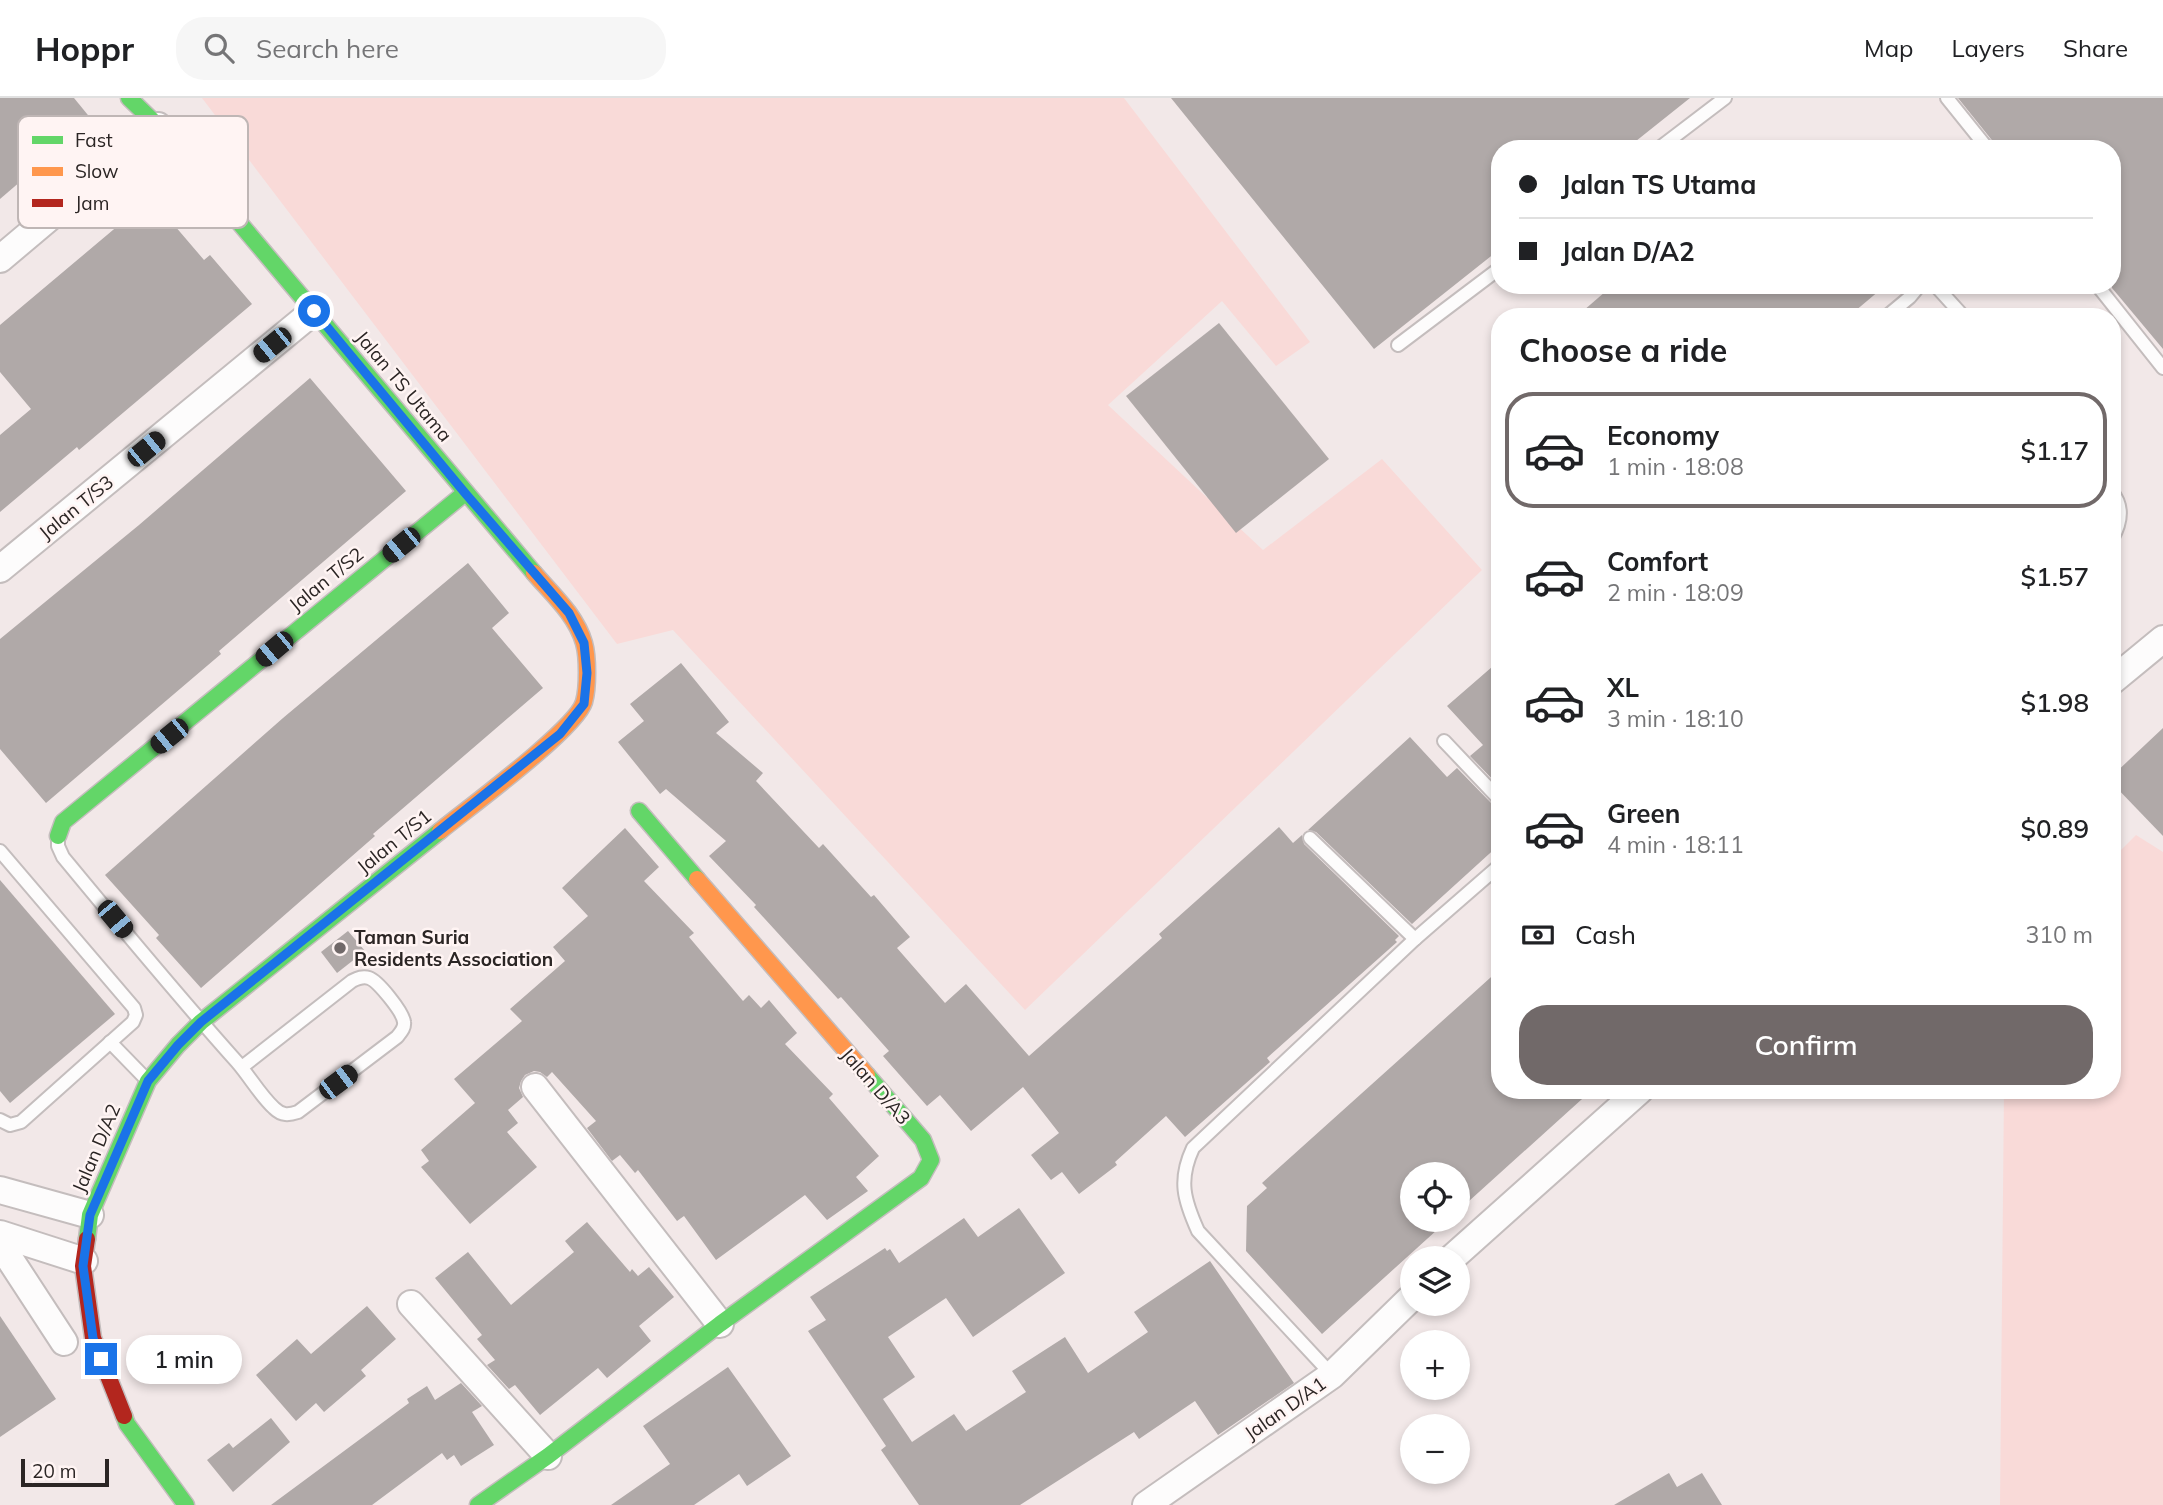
<!DOCTYPE html>
<html lang="en">
<head>
<meta charset="utf-8">
<style>
	body { margin:0; font-family:Mulish,sans-serif; background:#f6f6f6; color:#202124; height:100vh; display:flex; flex-direction:column; font-size:26px; white-space:nowrap }
	* { box-sizing:border-box; margin:0 }
	p { font-size:23px; color:#757577 }
	.icon { flex:none; width:38px; height:38px; fill:none; stroke:currentColor; stroke-width:2; stroke-linecap:round; stroke-linejoin:round }
	.map { position:relative; flex:1; overflow:hidden }
	.drawer { position:absolute; left:1491px; top:210px; width:630px; height:791px; display:flex; flex-direction:column; background:#fff; border-radius:28px; box-shadow:0 4px 10px #0003 }
	.drawer>* { flex:none }
	.hud { position:absolute; left:1491px; top:42px; width:630px; height:154px; border-radius:28px; box-shadow:0 4px 10px #0003; display:grid; align-content:center; height:154px; padding:0 28px; background:#fff }
	.fabs { position:absolute; left:1400px; top:1064px; display:grid; gap:14px }
	.fabs a { display:grid; place-items:center; width:70px; height:70px; border-radius:50%; background:#fff; box-shadow:0 4px 10px #0003; font-size:35px }
	.scale { position:absolute; left:21px; bottom:18px; width:88px; box-sizing:border-box; padding-left:7px; border:4px solid #2b2524; border-top:0; font-size:19px; line-height:24px; white-space:nowrap; color:#2b2524; -webkit-text-stroke:5px #fff4f3; paint-order:stroke }
	.end { position:absolute; width:32px; height:32px; margin:-16px; border:9px solid #1a73e8; background:#fff; box-shadow:0 0 0 4px #fff }
	.from { border-radius:50% }
	.bubble { position:absolute; height:49px; border-radius:24px; background:#fff; box-shadow:0 4px 10px #0003; font-size:23px; font-weight:600; line-height:49px; text-align:center }
	.car { position:absolute; width:21px; height:42px; margin:-21px -10px; border-radius:9px; box-shadow:0 0 5px 2px #0007; background:linear-gradient(#222 24%,#8ab4d8 0 40%,#222 0 76%,#8ab4d8 0 86%,#222 0) }
	.hud b { display:flex; align-items:center; gap:24px; height:66px; font-size:26px }
	.hud b+b { border-top:2px solid #e0e0e0 }
	.hud i { width:18px; height:18px; background:#202124 }
	ul { padding:0; list-style:none }
	li { display:flex; align-items:center; gap:21px; height:116px; margin:0 14px 10px; padding:0 14px; border:4px solid transparent; border-radius:28px }
	li div { flex:1 }
	li b { display:block; font-size:26px }
	li em { font-style:normal; font-weight:600 }
	li.current { border-color:#716969 }
	li>.icon { width:63px; height:63px; stroke-width:1.5 }
	h2 { padding:0 28px; font-size:32px; line-height:84px }
	.pay { display:flex; align-items:center; gap:18px; height:77px; padding:0 28px; font-size:26px }
	.pay p { margin-inline-start:auto }
	.cta { display:flex; gap:14px; margin-top:auto; padding:14px 28px }
	.cta a { flex:1; height:80px; border-radius:28px; background:#716969; color:#fff; font-size:28px; font-weight:600; line-height:80px; text-align:center }
	header { display:flex; align-items:center; gap:42px; box-sizing:border-box; height:98px; padding:0 35px; background:#fff; border-bottom:2px solid #e0e0e0 }
	header strong { font-size:33px }
	nav { display:flex; gap:38px; margin-inline-start:auto; font-size:24px }
	.search { width:490px; height:63px; background:#f6f6f6; display:flex; align-items:center; gap:18px; box-sizing:border-box; padding:0 24px; border-radius:28px; color:#757577; font-size:26px }
	.map>svg:first-child { display:block }
	.green { fill:#f9dad8 }
	.building { fill:#b0a9a8 }
	.lines { fill:none; stroke-linecap:round; stroke-linejoin:round }
	.lane-casing { stroke:#c4bdbd; stroke-width:16 }
	.street-casing { stroke:#c4bdbd; stroke-width:30 }
	.fast-casing { stroke:#c4bdbd; stroke-width:19 }
	.slow-casing { stroke:#c4bdbd; stroke-width:19 }
	.jam-casing { stroke:#c4bdbd; stroke-width:19 }
	.lane { stroke:#fdfcfc; stroke-width:12 }
	.street { stroke:#fdfcfc; stroke-width:26 }
	.fast { stroke:#63d668; stroke-width:16 }
	.slow { stroke:#ff974d; stroke-width:16 }
	.jam { stroke:#b3261e; stroke-width:16 }
	.route { stroke:#1a73e8; stroke-width:9 }
	.poi-dot { fill:#716969; stroke:#fff4f3; stroke-width:2.5 }
	.labels { text-anchor:middle; dominant-baseline:central; stroke-width:5; stroke-linejoin:round; paint-order:stroke }
	.street-label { font-size:19px; fill:#2b2524; stroke:#fff4f3 }
	.poi-label { font-size:19px; font-weight:bold; fill:#2b2524; stroke:#fff4f3; text-anchor:start }
	.key { fill:#fff4f3; stroke:#bfb6b5; stroke-width:2 }
	.key-label { font-size:19px; fill:#2b2524 }
</style>
</head>
<body>
<header>
<strong>Hoppr</strong>
<div class="search"><svg class="icon" aria-label="search" viewBox="0 0 24 24"><circle cx="10" cy="10" r="6"/><path d="M15 15l6 6"/></svg>Search here</div>
<nav><a>Map</a><a>Layers</a><a>Share</a></nav>
</header>
<div class="map">
<svg width="2163" height="1407" viewBox="0 0 2163 1407">
	<rect width="100%" height="100%" fill="#f2e8e8"/>
	<g class="green">
		<path d="M202,0H1124L1310,244L1276,268L1222,203L1108,307L1263,452L1382,361L1482,472L1025,912L673,532L617,546Z"/>
		<path d="M2136,737L2163,754V1407H2000L2004,992H2112V761Z"/>
	</g>
	<g class="building">
		<path d="M0,0H74L92,22L0,101Z"/>
		<path d="M1171,0H1690L1626,51H1500V151L1374,251Z"/>
		<path d="M1958,0H2163V251L2112,190V51H1997L1995,46Z"/>
		<path d="M151,100L204,162L210,157L252,206L79,352L77,349L0,414V337L31,311L0,274V227Z"/>
		<path d="M1613,187H1886L1848,219H1576Z"/>
		<path d="M1219,225L1329,361L1236,435L1126,298Z"/>
		<path d="M310,280L406,393L219,553L221,556L46,705L0,651V541L139,427Z"/>
		<path d="M468,465L509,515L492,530L543,590L373,736L375,738L201,890L156,840L159,837L105,777L283,620Z"/>
		<path d="M1500,562V689L1470,658L1483,647L1447,608Z"/>
		<path d="M681,565L729,624L716,635L763,675L756,683L819,750L823,746L871,799L874,797L910,839L897,850L945,905L966,886L1029,958L1162,840L1159,836L1279,729L1293,745L1302,737L1304,746L1399,838L1395,842L1397,844L1267,960L1270,964L1185,1039L1166,1018L1115,1064L1117,1067L1079,1096L1062,1074L1051,1082L1031,1057L1059,1035L1023,989L971,1033L940,997L927,1008L883,958L889,953L841,899L838,901L754,809L756,807L709,758L726,743L666,691L660,696L618,644L644,623L630,606Z"/>
		<path d="M2163,630V738L2112,685V678Z"/>
		<path d="M1410,639L1447,679L1457,670L1494,708L1500,711V746L1412,826L1316,734L1308,732Z"/>
		<path d="M625,730L659,769L644,783L694,835L689,839L743,903L749,897L761,910L769,902L797,935L785,946L833,996L829,1000L879,1058L856,1079L868,1093L827,1122L805,1097L716,1162L684,1118L677,1123L638,1072L635,1075L620,1057L612,1063L587,1030L596,1023L552,974L547,979L540,974L534,973L525,977L521,983L519,990L523,999L508,1012L518,1025L507,1034L537,1069L470,1126L421,1069L429,1063L421,1052L475,1005L454,981L522,923L510,911L565,863L553,849L588,818L562,790Z"/>
		<path d="M0,782L115,916L10,1005L0,993Z"/>
		<path d="M348,833L365,853L337,875L321,854Z"/>
		<path d="M1500,871V992H1592L1458,1113V1076H1412V1122H1448L1322,1236L1246,1153L1247,1108L1267,1090L1262,1085Z"/>
		<path d="M1019,1110L1065,1175L973,1239L946,1200L888,1239L915,1279L883,1301L912,1344L954,1316L966,1333L1026,1294L1012,1273L1065,1239L1088,1275L1148,1234L1134,1214L1210,1163L1294,1285L1218,1337L1195,1303L1139,1341L1134,1334L1020,1407H919L881,1352L886,1348L808,1233L826,1222L810,1199L885,1150L887,1153L890,1151L899,1165L964,1120L978,1139Z"/>
		<path d="M587,1124L630,1174L632,1171L638,1178L649,1169L674,1199L639,1228L651,1243L607,1280L598,1270L540,1317L515,1287L509,1291L487,1267L495,1262L477,1241L482,1237L435,1180L468,1154L511,1207L574,1154L565,1143Z"/>
		<path d="M367,1208L396,1241L361,1272L366,1278L324,1314L316,1305L296,1323L256,1277L297,1241L311,1256Z"/>
		<path d="M0,1218L56,1301L0,1339Z"/>
		<path d="M728,1269L791,1358L747,1388L739,1376L694,1407H611L670,1366L643,1328Z"/>
		<path d="M461,1285L482,1308L472,1314L494,1347L461,1368L454,1357L447,1362L442,1355L372,1407H271L409,1305L407,1301L427,1288L435,1302Z"/>
		<path d="M271,1320L290,1344L233,1394L207,1362L229,1345L233,1350Z"/>
		<path d="M1669,1375L1677,1389L1702,1375L1722,1407H1614Z"/>
	</g>
	<g class="lines">
		<defs>
			<g id="lane">
				<path d="M1947,0L1988,51"/>
				<path d="M1658,51L1725,0"/>
				<path d="M1935,187L1964,219"/>
				<path d="M2097,187L2163,270"/>
				<path d="M1886,219L1910,199L1920,187"/>
				<path d="M1398,247L1500,170"/>
				<path d="M2112,394C2124,409 2121,425 2112,441"/>
				<path d="M1444,643L1500,702"/>
				<path d="M1310,740L1415,841"/>
				<path d="M58,741V748L63,759C120,828 177,897 237,964C250,979 260,997 274,1010C282,1018 289,1017 298,1014L397,939C401,934 405,930 404,924C403,914 378,883 369,880C363,878 358,880 352,883L242,969"/>
				<path d="M0,753L134,910L136,917L133,924L21,1024L10,1027L0,1022"/>
				<path d="M110,944L146,981"/>
				<path d="M1332,1277L1198,1133C1184,1102 1178,1082 1193,1050L1415,841L1500,767"/>
			</g>
			<g id="street">
				<path d="M0,161L158,28"/>
				<path d="M0,471L314,213"/>
				<path d="M2112,583L2163,541"/>
				<path d="M535,989L720,1226"/>
				<path d="M0,1092L90,1117"/>
				<path d="M0,1136L84,1163"/>
				<path d="M0,1146L64,1244"/>
				<path d="M1452,1160L1640,992"/>
				<path d="M411,1206L548,1358"/>
				<path d="M1146,1407L1332,1277L1412,1199"/>
			</g>
			<g id="fast">
				<path d="M129,0L158,28L534,475"/>
				<path d="M639,713L697,781"/>
				<path d="M58,738L63,724L465,395"/>
				<path d="M87,1141L90,1117L148,983L178,947L201,924L440,733"/>
				<path d="M124,1318L127,1326L186,1407"/>
				<path d="M478,1407L548,1358L720,1226L921,1080L931,1062L923,1042L867,977"/>
			</g>
			<g id="slow">
				<path d="M440,733C467,711 576,631 584,604C588,590 588,559 584,545C576,517 552,496 534,475"/>
				<path d="M697,781L867,977"/>
			</g>
			<path id="jam" d="M87,1141L83,1168L93,1240L124,1318"/>
		</defs>
		<use href="#lane" class="lane-casing"/>
		<use href="#street" class="street-casing"/>
		<use href="#fast" class="fast-casing"/>
		<use href="#slow" class="slow-casing"/>
		<use href="#jam" class="jam-casing"/>
		<use href="#lane" class="lane"/>
		<use href="#street" class="street"/>
		<use href="#fast" class="fast"/>
		<use href="#slow" class="slow"/>
		<use href="#jam" class="jam"/>
	</g>
	<g class="lines">
		<path class="route" d="M101,1261L93,1240L83,1168L90,1117L148,983L178,947L201,924L560,636L584,606L587,575L584,545L569,515L465,395L314,213"/>
	</g>
	<circle class="poi-dot" cx="340" cy="850" r="7"/>
	<g class="labels">
		<g class="street-label">
			<text transform="translate(404 288) rotate(50)">Jalan TS Utama</text>
			<text transform="translate(76 409) rotate(-39)">Jalan T/S3</text>
			<text transform="translate(326 481) rotate(-39)">Jalan T/S2</text>
			<text transform="translate(394 743) rotate(-39)">Jalan T/S1</text>
			<text transform="translate(876 988) rotate(49)">Jalan D/A3</text>
			<text transform="translate(96 1050) rotate(-67)">Jalan D/A2</text>
			<text transform="translate(1285 1310) rotate(-35)">Jalan D/A1</text>
		</g>
		<g class="poi-label">
			<text x="354" y="839">Taman Suria<tspan x="354" dy="22">Residents Association</tspan></text>
		</g>
	</g>
	<rect x="18" y="18" width="230" height="112" rx="10" class="key"/>
	<rect x="32" y="38" width="31" height="8" fill="#63d668"/>
	<rect x="32" y="69" width="31" height="9" fill="#ff974d"/>
	<rect x="32" y="101" width="31" height="8" fill="#b3261e"/>
	<g class="key-label">
		<text x="75" y="49">Fast</text>
		<text x="75" y="80">Slow</text>
		<text x="75" y="112">Jam</text>
	</g>
</svg>
<div class="fabs">
<a><svg class="icon" aria-label="locate" viewBox="0 0 24 24"><circle cx="12" cy="12" r="6"/><path d="M12 2v4M12 18v4M2 12h4M18 12h4"/></svg></a>
<a><svg class="icon" aria-label="layers" viewBox="0 0 24 24"><path d="M12 4l9 5-9 5-9-5zM3 14l9 5 9-5"/></svg></a>
<a>+</a>
<a>−</a>
</div>
<div class="scale">20 m</div>
<i class="end from" style="left:314px;top:213px"></i>
<i class="end" style="left:101px;top:1261px"></i>
<div class="bubble" style="left:126px;top:1237px;width:116px">1 min</div>
<i class="car" style="left:272px;top:247px;rotate:231deg"></i>
<i class="car" style="left:146px;top:351px;rotate:51deg"></i>
<i class="car" style="left:401px;top:447px;rotate:231deg"></i>
<i class="car" style="left:274px;top:551px;rotate:230deg"></i>
<i class="car" style="left:169px;top:638px;rotate:231deg"></i>
<i class="car" style="left:115px;top:821px;rotate:140deg"></i>
<i class="car" style="left:338px;top:984px;rotate:53deg"></i>
<div class="hud">
<b><i class="from"></i>Jalan TS Utama</b>
<b><i></i>Jalan D/A2</b>
</div>
<section class="drawer">
<h2>Choose a ride</h2>
<ul>
<li class="current"><svg class="icon" aria-label="car" viewBox="0 0 24 24"><path d="M5 17H2v-5l4-1 3-4h7l3 4 3 1v5h-3M9 17h6M6 11h13"/><circle cx="7" cy="17" r="2"/><circle cx="17" cy="17" r="2"/></svg><div><b>Economy</b><p>1 min · 18:08</p></div><em>$1.17</em></li>
<li><svg class="icon" aria-label="car" viewBox="0 0 24 24"><path d="M5 17H2v-5l4-1 3-4h7l3 4 3 1v5h-3M9 17h6M6 11h13"/><circle cx="7" cy="17" r="2"/><circle cx="17" cy="17" r="2"/></svg><div><b>Comfort</b><p>2 min · 18:09</p></div><em>$1.57</em></li>
<li><svg class="icon" aria-label="car" viewBox="0 0 24 24"><path d="M5 17H2v-5l4-1 3-4h7l3 4 3 1v5h-3M9 17h6M6 11h13"/><circle cx="7" cy="17" r="2"/><circle cx="17" cy="17" r="2"/></svg><div><b>XL</b><p>3 min · 18:10</p></div><em>$1.98</em></li>
<li><svg class="icon" aria-label="car" viewBox="0 0 24 24"><path d="M5 17H2v-5l4-1 3-4h7l3 4 3 1v5h-3M9 17h6M6 11h13"/><circle cx="7" cy="17" r="2"/><circle cx="17" cy="17" r="2"/></svg><div><b>Green</b><p>4 min · 18:11</p></div><em>$0.89</em></li>
</ul>
<div class="pay"><svg class="icon" aria-label="cash" viewBox="0 0 24 24"><path d="M3 7h18v10H3z"/><circle cx="12" cy="12" r="2"/></svg>Cash<p>310 m</p></div>
<div class="cta"><a>Confirm</a></div>
</section>
</div>
</body>
</html>
